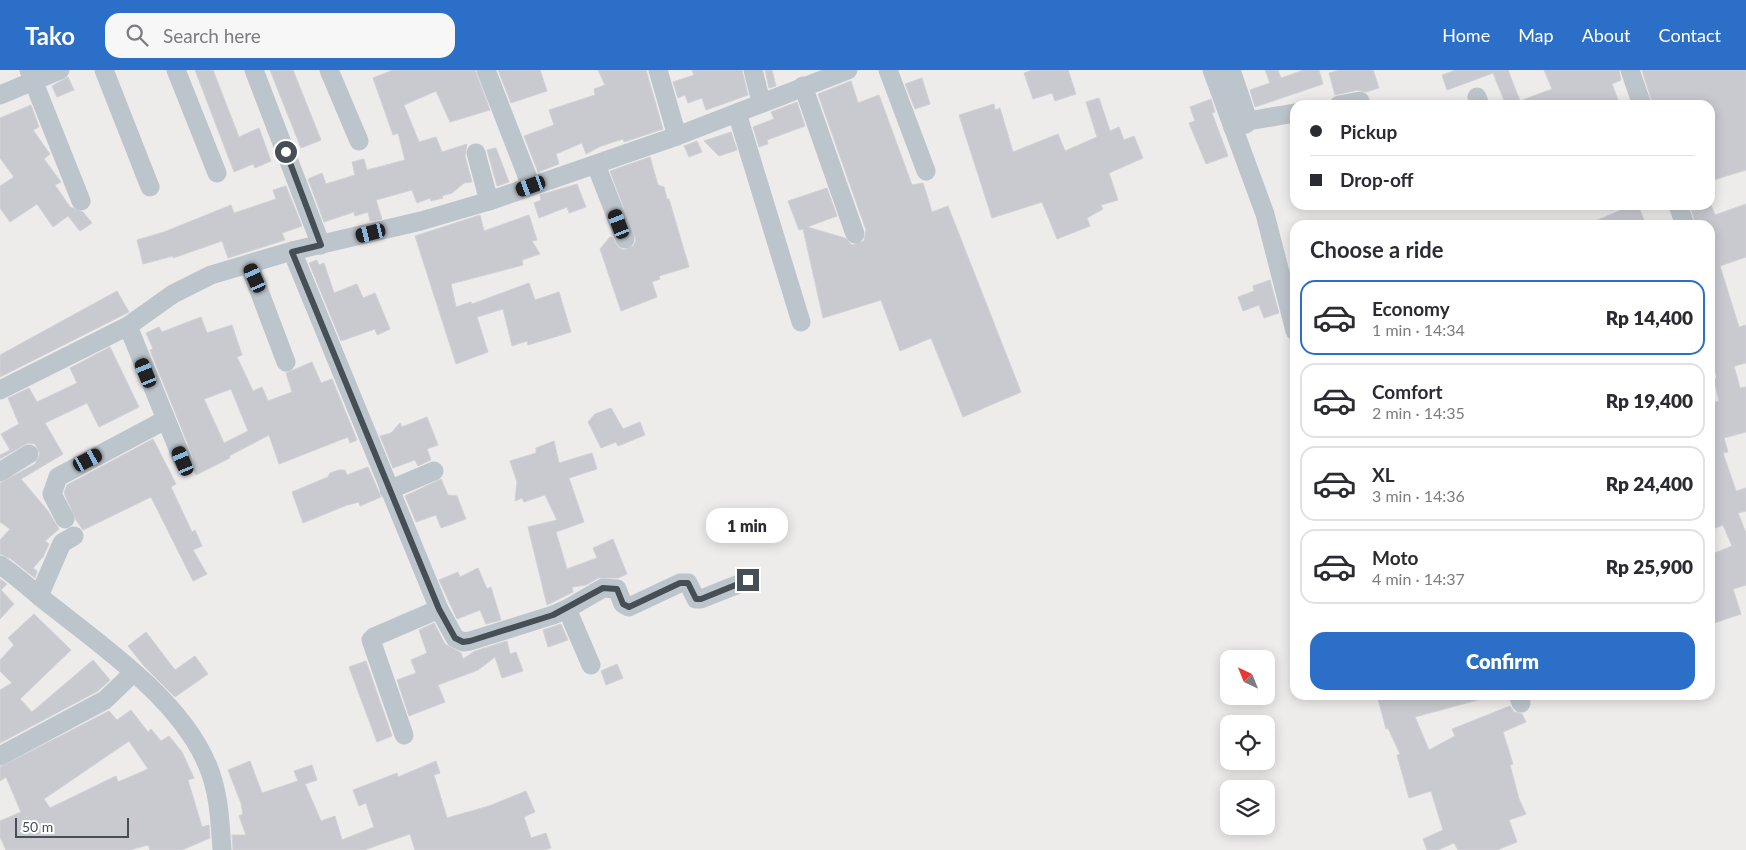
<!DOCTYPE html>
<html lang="en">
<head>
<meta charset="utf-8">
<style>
	body { margin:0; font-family:Lato,sans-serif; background:#f7f7f7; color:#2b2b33; height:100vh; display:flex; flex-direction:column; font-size:19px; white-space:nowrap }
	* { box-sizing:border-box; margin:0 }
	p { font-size:16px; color:#7c7c81 }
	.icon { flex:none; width:28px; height:28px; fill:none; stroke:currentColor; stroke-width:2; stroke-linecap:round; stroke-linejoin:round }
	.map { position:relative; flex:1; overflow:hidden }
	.drawer { position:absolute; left:1290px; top:150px; width:425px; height:480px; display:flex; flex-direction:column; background:#fff; border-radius:15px; box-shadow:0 2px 12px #0003 }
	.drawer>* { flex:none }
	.guide { position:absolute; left:1290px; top:30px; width:425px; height:110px; border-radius:15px; box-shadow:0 2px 12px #0003; display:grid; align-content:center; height:110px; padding:0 20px; background:#fff }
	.needle { width:32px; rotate:317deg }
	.tools { position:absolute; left:1220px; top:580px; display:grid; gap:10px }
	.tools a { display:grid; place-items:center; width:55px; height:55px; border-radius:10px; background:#fff; box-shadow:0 2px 12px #0003; font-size:25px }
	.scale { position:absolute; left:15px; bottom:12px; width:114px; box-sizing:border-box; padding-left:5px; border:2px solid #464e56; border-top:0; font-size:14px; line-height:18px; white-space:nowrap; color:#464e56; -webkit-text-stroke:4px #fff; paint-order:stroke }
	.end { position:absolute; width:22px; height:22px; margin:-11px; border:6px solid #464e56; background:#fff; box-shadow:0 0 0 2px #fff }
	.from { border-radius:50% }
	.bubble { position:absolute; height:35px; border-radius:15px; background:#fff; box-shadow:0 2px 12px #0003; font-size:16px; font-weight:800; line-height:35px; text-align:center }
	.car { position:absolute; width:15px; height:30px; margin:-15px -8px; border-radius:6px; box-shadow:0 0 4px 1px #0007; background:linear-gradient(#222 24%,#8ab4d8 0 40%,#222 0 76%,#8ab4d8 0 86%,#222 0) }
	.guide b { display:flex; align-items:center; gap:18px; height:48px; font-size:19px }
	.guide b+b { border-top:1px solid #e1e1e2 }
	.guide i { width:12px; height:12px; background:#2b2b33 }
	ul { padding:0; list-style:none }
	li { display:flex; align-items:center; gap:15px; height:75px; margin:0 10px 8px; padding:0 10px; border:2px solid #e1e1e2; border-radius:15px }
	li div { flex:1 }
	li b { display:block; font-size:19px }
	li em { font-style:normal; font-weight:800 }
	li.on { border-color:#2b6fc8 }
	li>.icon { width:45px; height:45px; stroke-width:1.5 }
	h2 { padding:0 20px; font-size:22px; line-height:60px }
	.cta { display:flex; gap:10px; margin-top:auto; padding:10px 20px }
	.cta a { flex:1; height:58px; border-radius:15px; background:#2b6fc8; color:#fff; font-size:20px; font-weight:800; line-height:58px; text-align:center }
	header { display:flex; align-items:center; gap:30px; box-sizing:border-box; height:70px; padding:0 25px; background:#2b6fc8; color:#fff }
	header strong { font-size:24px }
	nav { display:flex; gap:28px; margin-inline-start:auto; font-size:18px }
	.search { width:350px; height:45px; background:#f7f7f7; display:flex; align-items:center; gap:12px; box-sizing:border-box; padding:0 18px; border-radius:15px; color:#7c7c81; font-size:19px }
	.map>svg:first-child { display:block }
	.building { fill:#c9cad0; stroke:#d0d1d6; fill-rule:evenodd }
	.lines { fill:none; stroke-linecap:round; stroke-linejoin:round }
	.minor { stroke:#bdc5cc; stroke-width:19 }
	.route { stroke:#464e56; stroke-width:6 }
</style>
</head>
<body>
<header>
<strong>Tako</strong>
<div class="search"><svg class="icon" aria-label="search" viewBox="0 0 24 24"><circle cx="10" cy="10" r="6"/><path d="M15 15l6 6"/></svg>Search here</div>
<nav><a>Home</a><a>Map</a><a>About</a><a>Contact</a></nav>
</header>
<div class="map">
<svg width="1746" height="780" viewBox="0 0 1746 780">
	<rect width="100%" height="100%" fill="#eeebeb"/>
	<g class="building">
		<path d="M195,0H213L239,67L259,58L271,91L255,98L253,94L234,102Z"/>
		<path d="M270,0H293L321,70L301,78Z"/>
		<path d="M393,0H475L490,40L450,52L436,21L404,35L419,72L436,67L442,82L467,74L465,86L472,112L464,113L452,123L442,126L443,128L431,131L430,128L417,133L412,120L376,130L382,149L370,151L368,142L355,146L354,142L324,152L308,109L322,103L326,114L355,105L352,92L364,89L367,100L405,90L398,63L393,65L373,8Z"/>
		<path d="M498,0H540L547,21L511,33Z"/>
		<path d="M598,0H646L663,59L624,72L623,69L601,76L586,84L582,73L556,84L559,94L538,102L524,66L554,55L549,40L595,25L594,19L605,15Z"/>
		<path d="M692,0H742L748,25L706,40L702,28L688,33L685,25L678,28L673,12L694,5Z"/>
		<path d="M765,0H772L776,16L769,18Z"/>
		<path d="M1033,0H1068L1076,24L1055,31L1052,23L1033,29L1024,3Z"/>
		<path d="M1265,0H1278L1281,8L1304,0H1319L1323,14L1255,37L1250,20L1270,13Z"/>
		<path d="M1339,0H1373L1379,18L1366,22L1358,20L1335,25L1329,3Z"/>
		<path d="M1456,0H1508L1520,31L1552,19L1544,0H1619L1621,10L1612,14L1620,35H1506L1493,3L1447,20L1442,5Z"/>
		<path d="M1642,0H1746V100L1710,111V35H1653Z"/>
		<path d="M68,7L74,20L57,27L52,16Z"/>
		<path d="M922,8L930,34L915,39L905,14Z"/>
		<path d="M851,11L858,33L879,25L912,115L923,113L932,142L948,136L1021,322L963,347L931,268L900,281L881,230L823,248L803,159L799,160L788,131L827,118L837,146L807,157L845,168L852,175L864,171L866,160L818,24Z"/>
		<path d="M1099,28L1110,61L1119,57L1124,70L1134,66L1143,88L1109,103L1118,130L1101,135L1103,139L1087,148L1090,156L1057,169L1042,132L992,148L959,45L994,34L995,40L1000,38L1013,82L1058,64L1065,81L1097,67L1086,32Z"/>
		<path d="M1211,29L1215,42L1212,43L1228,86L1206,94L1189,53L1195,51L1190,37Z"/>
		<path d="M797,32L805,56L767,70L768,74L759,77L753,57L774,49L771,42Z"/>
		<path d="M31,35L39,57L33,60L50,84L44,89L61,112L55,115L70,137L83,142L92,153L80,161L68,146L53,157L37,134L10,152L0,138V116L14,107L0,88V48Z"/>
		<path d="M731,62L737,80L719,86L704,71Z"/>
		<path d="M697,71L702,82L689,87L684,76Z"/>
		<path d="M496,78L509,112L497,116L487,80Z"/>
		<path d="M650,87L658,115L664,117L667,129H669L689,197L659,206L660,209L652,212L657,227L621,241L600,179L610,167H612L618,177L624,180L633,176L636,170L610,101Z"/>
		<path d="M577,114L586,137L569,143L567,137L539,148L534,133L541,130L540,125Z"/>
		<path d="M286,116L302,156L282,163L285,170L228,188L222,171L173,188V186L143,194L137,170L164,162L231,135L234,143L276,129L273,120Z"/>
		<path d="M1746,134V187L1720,196L1739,257L1746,255V293L1734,296L1740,318L1746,317V362L1724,368L1728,382L1723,383L1736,421L1746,418V441L1738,443L1746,463V515L1733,519L1741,544L1714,553L1710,539V485L1732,476L1723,455L1710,460V333L1719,331L1714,309L1717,308L1710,287V155H1696L1690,135H1711L1715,145Z"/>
		<path d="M1633,135H1638L1646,155H1586Z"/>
		<path d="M480,145L484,161L529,145L537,170L532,171L540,184L522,190L523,195L451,214L456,237L471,232L472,234L529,213L535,230L559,222L571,262L528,275L527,271L512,276L503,239L477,247L488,282L456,294L415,166Z"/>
		<path d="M317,190L319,195L324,193L334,223L357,214L363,228L375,223L390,259L377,265L375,259L341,271L309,193Z"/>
		<path d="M1270,210L1279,243L1264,248L1259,235L1243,241L1238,227L1254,221L1253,216Z"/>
		<path d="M117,221L129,242L0,307V285Z"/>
		<path d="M201,247L207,263L232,255L242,285L237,287L253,321L262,317L268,331L292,322L286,303L312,292L321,313L332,309L357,370L350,373L348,367L279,394L269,365L229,386L230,388L196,405L192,397L193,387L150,280L153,279L146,263L159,257L162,262ZM231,319L248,361L224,373L204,329Z"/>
		<path d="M110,277L139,337L99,357L87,333L45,353L63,384L21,409L48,441L59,459L45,471L49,474L43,487L33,498L37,501L35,508L11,489L0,484V470L10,459L0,452V413L35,394L40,384L35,374L28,373L0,389V385L10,380L1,364L19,354L8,328L29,318L37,332L77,313L70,298Z"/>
		<path d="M611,338L623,359L640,352L645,365L618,376L616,372L601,378L588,352L595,344Z"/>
		<path d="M427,347L438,375L427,379L431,390L418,396L415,390L393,398L380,366L391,363L400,353L402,357Z"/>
		<path d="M153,369L176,414L171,417L192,462L195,460L202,476L193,480L207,504L193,511L151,427L83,460L76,450L64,423L67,415Z"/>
		<path d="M554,371L559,393L592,383L597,399L569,408L584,452L556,462L567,499L597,488L593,478L613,469L627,504L618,508H598L586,515L572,517L573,522L547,535L528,457L557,450L545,425L524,432L522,428L515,431L517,412L510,391L536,383V378Z"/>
		<path d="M368,397L381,427L360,436L359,432L347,435L303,453L292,422L328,407L330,403L339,400H345L347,405Z"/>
		<path d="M441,409L448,425L457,426L466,449L441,458L436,445L416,452L405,426Z"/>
		<path d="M478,498L487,519L491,517L501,550L486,554L480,540L457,549L439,510L458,502L460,507Z"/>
		<path d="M0,509L7,514L1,520L14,534L0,549Z"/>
		<path d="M34,544L71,580L20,629L32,642L93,590L110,610L98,621L0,673V620L12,613L0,601V590L14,575L8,568Z"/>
		<path d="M434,553L445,574L461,583L463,589L475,581L507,571L510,584L516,582L523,601L502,608L495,587L478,600L438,615L445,632L409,646L397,610L416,603L411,590L427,583L419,560Z"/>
		<path d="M561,554L568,570L548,577L543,560Z"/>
		<path d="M146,562L175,600L195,586L208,604L175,627L144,596L128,576Z"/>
		<path d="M366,591L392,666L377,672L349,597Z"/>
		<path d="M617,594L623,608L606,615L601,601Z"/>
		<path d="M1377,625H1481V629L1415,647L1429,680L1455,666L1452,659L1510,636L1514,642L1522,644L1526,652L1503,662L1513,694L1510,695L1519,729L1526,744L1509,750L1517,772L1497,780H1458L1454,773L1438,780H1427L1423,769L1443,760L1431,721L1409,728L1397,685L1400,684L1388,658L1386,659Z"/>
		<path d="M131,640L148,662L151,659L161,671L169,666L182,682L194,708L188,710L202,757L209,755L210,768L182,780H150L148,775L130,780H6L0,767V751L21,742L6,707L0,711V697L109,641L117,650ZM129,671L148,699L118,712L116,706L50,738L44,729Z"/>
		<path d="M250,691L262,723L298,711L294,701L312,695L317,710L305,714L321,751L335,746L342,770L374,757L366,733L359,736L353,720L397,703L398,707L436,691L440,703L434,705L447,748L489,736L526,721L535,742L524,747L531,768L546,763L551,778L544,780H415L410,764L364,780H233L232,765H246L239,746L243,744L241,733L228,700Z"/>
	</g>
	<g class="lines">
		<g class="minor">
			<path d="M29,0L81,131"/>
			<path d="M104,0L150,117"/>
			<path d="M176,0L217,103"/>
			<path d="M254,0L321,175"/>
			<path d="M329,0L359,71"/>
			<path d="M486,0L531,116"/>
			<path d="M658,0L677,66"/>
			<path d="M753,0L761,32"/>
			<path d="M888,0L926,101"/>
			<path d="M1212,0L1265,144L1295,261"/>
			<path d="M1231,0L1248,50L1246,54L1233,58"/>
			<path d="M1630,0L1642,35"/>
			<path d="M803,16L855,164"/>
			<path d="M0,25L60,0"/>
			<path d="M1477,27L1480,35"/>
			<path d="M1339,35L1360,31"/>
			<path d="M737,43L801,252"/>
			<path d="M1248,51L1295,43"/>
			<path d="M476,83L489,131"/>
			<path d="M596,95L625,169"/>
			<path d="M1678,135L1685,155"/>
			<path d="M292,181L439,539L455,568L463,572L470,571L553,545L567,539L591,595"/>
			<path d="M249,194L286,292"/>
			<path d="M128,256L183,391"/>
			<path d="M0,320L128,256L173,224L211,205L292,181L421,151L489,131L677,66L848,0"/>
			<path d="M0,402L29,384"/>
			<path d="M389,420L434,401"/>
			<path d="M65,449L52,424L58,407L165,350"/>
			<path d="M0,495C14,504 26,515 39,526C95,571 178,626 207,694C219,721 220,751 222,780"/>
			<path d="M39,526L62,473L74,466"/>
			<path d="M567,539L603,518L617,519L623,534L629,537L680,513H688L696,529H701L749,510"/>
			<path d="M1518,625L1521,633"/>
			<path d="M404,665L371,570L374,567L439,539"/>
			<path d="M0,686L105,630L133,603"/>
		</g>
	</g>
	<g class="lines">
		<path class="route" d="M286,82L321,175L292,182L439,539L455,568L463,572L470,571L553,545L603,518L617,519L623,534L629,537L680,513H688L696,529H701L748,510"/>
	</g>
</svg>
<div class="tools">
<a><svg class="needle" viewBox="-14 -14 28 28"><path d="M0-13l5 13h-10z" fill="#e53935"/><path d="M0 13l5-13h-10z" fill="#7c7c81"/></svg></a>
<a><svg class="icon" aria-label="locate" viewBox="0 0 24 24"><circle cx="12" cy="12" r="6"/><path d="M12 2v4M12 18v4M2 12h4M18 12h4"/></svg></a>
<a><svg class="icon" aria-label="layers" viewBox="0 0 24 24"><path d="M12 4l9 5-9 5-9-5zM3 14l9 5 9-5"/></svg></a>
</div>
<div class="scale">50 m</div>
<i class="end from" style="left:286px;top:82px"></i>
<i class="end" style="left:748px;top:510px"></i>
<div class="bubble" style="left:706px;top:438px;width:82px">1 min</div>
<i class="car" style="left:531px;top:116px;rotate:250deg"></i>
<i class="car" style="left:619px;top:154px;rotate:339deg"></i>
<i class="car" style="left:371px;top:163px;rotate:256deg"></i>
<i class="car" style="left:255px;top:208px;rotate:336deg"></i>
<i class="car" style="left:146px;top:303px;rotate:338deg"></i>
<i class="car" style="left:88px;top:390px;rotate:62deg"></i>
<i class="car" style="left:183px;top:391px;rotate:337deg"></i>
<div class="guide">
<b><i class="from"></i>Pickup</b>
<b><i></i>Drop-off</b>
</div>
<section class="drawer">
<h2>Choose a ride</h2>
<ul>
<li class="on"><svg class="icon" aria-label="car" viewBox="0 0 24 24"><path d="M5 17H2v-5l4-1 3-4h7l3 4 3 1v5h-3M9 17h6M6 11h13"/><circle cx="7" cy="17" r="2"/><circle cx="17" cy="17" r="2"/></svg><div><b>Economy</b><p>1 min · 14:34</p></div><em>Rp 14,400</em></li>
<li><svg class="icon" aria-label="car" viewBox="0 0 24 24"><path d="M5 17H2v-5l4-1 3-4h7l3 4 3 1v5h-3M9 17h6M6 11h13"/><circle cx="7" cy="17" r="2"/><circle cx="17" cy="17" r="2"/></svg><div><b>Comfort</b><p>2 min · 14:35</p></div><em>Rp 19,400</em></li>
<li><svg class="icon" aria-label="car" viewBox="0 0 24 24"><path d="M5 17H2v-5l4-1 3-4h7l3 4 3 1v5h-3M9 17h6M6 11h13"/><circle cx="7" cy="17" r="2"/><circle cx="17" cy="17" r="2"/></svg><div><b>XL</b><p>3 min · 14:36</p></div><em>Rp 24,400</em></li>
<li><svg class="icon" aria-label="car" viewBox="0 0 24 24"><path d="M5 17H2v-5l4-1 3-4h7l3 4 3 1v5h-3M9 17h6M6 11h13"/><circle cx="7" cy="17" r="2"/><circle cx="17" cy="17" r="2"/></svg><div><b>Moto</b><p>4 min · 14:37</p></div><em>Rp 25,900</em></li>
</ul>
<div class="cta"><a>Confirm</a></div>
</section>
</div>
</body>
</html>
